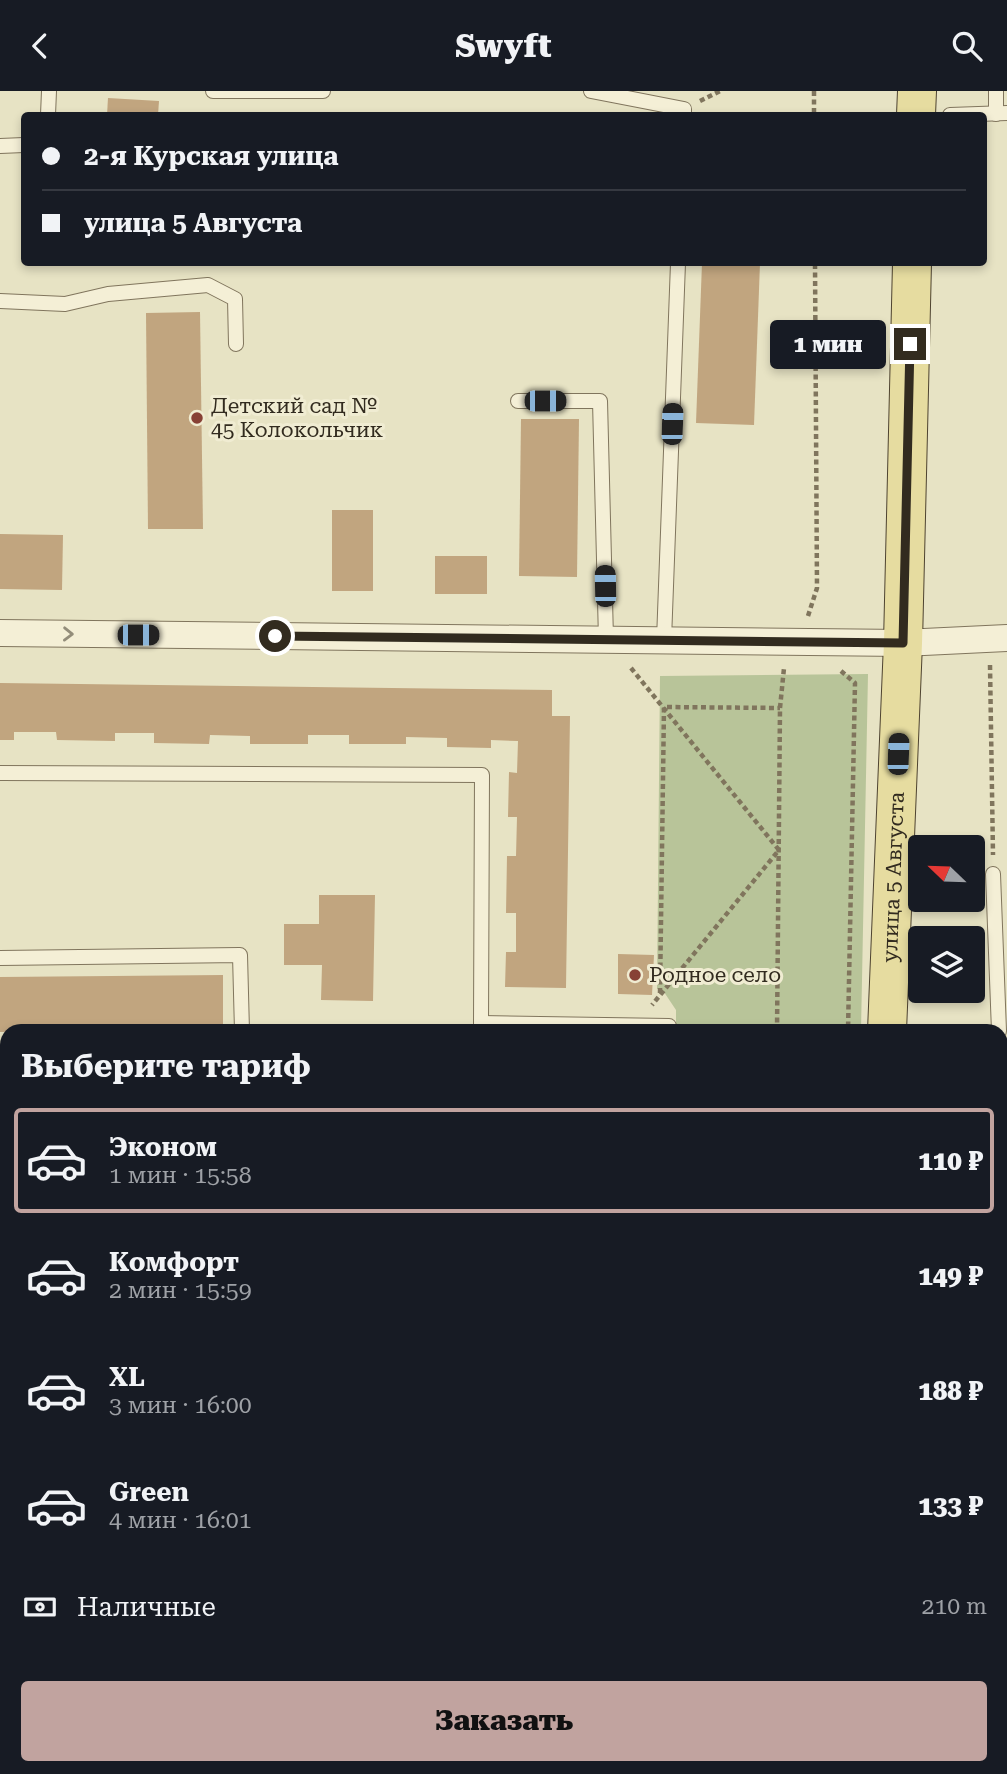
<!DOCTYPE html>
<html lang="ru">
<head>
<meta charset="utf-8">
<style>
	body { margin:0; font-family:"Roboto Serif",serif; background:#242831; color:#f1f3f6; height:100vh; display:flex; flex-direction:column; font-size:26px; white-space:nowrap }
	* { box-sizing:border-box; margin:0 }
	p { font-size:23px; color:#9ea1a6 }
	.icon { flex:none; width:38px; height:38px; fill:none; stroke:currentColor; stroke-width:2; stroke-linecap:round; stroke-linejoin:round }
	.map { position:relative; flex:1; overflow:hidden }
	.panel { position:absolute; left:0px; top:933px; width:1008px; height:751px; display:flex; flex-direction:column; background:#171b24; border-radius:21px 21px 0 0; box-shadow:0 4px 10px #0003 }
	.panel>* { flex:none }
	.guide { position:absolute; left:21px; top:21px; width:966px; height:154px; border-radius:7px; box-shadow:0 4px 10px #0003; display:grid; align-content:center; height:154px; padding:0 21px; background:#171b24 }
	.needle { width:46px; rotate:293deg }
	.tools { position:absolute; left:908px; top:744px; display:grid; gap:14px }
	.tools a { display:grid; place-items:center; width:77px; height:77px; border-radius:7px; background:#171b24; box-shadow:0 4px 10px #0003; font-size:35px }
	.end { position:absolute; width:32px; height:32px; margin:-16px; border:9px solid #322b1f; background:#fff; box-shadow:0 0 0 4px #fff }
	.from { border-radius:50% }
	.bubble { position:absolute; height:49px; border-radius:7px; background:#171b24; box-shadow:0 4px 10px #0003; font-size:23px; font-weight:800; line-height:49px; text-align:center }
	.car { position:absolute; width:21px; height:42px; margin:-21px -10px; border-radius:9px; box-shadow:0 0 5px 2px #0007; background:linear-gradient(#222 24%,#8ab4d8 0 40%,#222 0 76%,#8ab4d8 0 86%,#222 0) }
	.guide b { display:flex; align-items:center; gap:24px; height:66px; font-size:26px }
	.guide b+b { border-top:2px solid #363941 }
	.guide i { width:18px; height:18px; background:#f1f3f6 }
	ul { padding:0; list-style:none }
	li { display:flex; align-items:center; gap:21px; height:105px; margin:0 14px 10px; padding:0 7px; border:4px solid transparent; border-radius:7px }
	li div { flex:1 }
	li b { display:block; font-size:26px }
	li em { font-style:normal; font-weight:800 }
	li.active { border-color:#c1a39f }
	li>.icon { width:63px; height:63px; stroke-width:1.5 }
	h2 { padding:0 21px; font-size:32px; line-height:84px }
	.pay { display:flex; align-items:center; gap:18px; height:77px; padding:0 21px; font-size:26px }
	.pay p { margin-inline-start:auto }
	.button { display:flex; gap:14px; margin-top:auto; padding:14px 21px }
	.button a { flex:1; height:80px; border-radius:7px; background:#c1a39f; color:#111; font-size:28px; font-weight:800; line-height:80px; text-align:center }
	header { display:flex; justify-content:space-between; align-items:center; height:91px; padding:0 21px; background:#171b24; font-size:32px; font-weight:800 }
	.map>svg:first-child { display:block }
	.green { fill:#b8c499 }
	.building { fill:#c1a57f }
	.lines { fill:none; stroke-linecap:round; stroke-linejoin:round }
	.service-casing { stroke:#80755d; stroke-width:16 }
	.minor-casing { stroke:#80755d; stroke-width:28 }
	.secondary-casing { stroke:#615640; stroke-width:38 }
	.primary-casing { stroke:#4e4330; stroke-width:40 }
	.path { stroke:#80755d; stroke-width:4.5; stroke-dasharray:5 3.5; stroke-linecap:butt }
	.service { stroke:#f4efd6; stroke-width:14 }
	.minor { stroke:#f4efd6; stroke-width:26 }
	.secondary { stroke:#f4efd6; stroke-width:37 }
	.primary { stroke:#e6dca0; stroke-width:38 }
	.oneway { stroke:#938d7a }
	.route { stroke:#322b1f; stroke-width:9 }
	.poi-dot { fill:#874135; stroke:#f0ecd2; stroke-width:2.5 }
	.labels { text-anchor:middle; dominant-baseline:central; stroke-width:6; stroke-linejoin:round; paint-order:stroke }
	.poi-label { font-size:21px; fill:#322b1f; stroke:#f0ecd2; text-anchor:start }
	.street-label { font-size:21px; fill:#322b1f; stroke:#f0ecd2 }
</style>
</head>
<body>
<header><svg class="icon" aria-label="back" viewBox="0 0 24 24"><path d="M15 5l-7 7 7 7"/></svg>Swyft<svg class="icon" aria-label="search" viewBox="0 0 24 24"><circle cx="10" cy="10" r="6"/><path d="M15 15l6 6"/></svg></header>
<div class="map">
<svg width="1007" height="1683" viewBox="0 0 1007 1683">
	<rect width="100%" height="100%" fill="#e7e3c4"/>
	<g class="green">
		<path d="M868,583L861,940H676V919L662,898H657L660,585Z"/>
		<rect x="0" y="1038" width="7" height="86"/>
	</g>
	<g class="building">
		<path d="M108,7L159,10L158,24H107Z"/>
		<path d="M702,172H760L754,334L696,332Z"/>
		<path d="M200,221L203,438H148L146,222Z"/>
		<path d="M521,328H579L577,486L519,485Z"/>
		<rect x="332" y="419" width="41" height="81"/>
		<path d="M0,443L63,444L62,499L0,498Z"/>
		<rect x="435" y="465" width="52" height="38"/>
		<path d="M0,592L552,599V625H570L566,897L505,896L506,861H516V822H506L507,765H516L517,726H508L509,681L517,682L518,650L491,649V657L447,656V647L406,646V653H349V644H308V653H250V645L210,644L209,653L154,652V642H115V650L57,649L56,641H14V649H0Z"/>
		<path d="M319,804H375L373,910L321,909L322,874H284V833H319Z"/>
		<path d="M618,863L654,864L652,904L618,903Z"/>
		<path d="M223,884V939L0,941V886Z"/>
		<rect x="0" y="1182" width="7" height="55"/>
		<path d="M1001,1366L1007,1367V1419L1001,1418Z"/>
		<path d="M51,1676H111V1683H50Z"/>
		<rect x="611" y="1676" width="54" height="7"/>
	</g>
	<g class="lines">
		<defs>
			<g id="service">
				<path d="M213,0H323"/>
				<path d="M591,0L684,18V24"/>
				<path d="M996,23V0"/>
				<path d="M48,24L49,0"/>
				<path d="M950,24L1007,22"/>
				<path d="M0,55L24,54"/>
				<path d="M0,210L65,213L108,203L208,194L235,208L236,253"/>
				<path d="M518,310H600L606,548"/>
				<path d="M664,549L678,172"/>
				<path d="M0,682L482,684L481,932"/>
				<path d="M993,783L999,940"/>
				<path d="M0,867L240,864L242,940"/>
				<path d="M481,940V932L669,935V940"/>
				<path d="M1001,1012L1007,1160"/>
				<path d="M0,1157H7"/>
				<path d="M0,1256H7"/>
				<path d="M1001,1663L1007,1664"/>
			</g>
			<g id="minor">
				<path d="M0,542L903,552L1007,547"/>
				<path d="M1001,1314H1007"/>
			</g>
			<path id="secondary" d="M0,1319H7"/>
			<g id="primary">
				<path d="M916,24L917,0"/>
				<path id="s1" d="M887,940L903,552L912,172"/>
				<path d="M857,1683V1676"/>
			</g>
		</defs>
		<use href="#service" class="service-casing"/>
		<use href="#minor" class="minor-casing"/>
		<use href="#secondary" class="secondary-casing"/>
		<use href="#primary" class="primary-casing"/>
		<g class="path">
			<path d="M814,0V24"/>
			<path d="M700,10L720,0"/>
			<path d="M808,525L817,497L815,172"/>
			<path d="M990,574L993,764"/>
			<path d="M631,577L779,759L652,914"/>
			<path d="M841,580L855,592L848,940"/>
			<path d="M660,902L664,616L780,617"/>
			<path d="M691,936L848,939"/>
			<path d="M777,940L780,617L784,577"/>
			<path d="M1001,1268L1007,1267"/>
			<path d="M0,1360H7"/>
		</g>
		<use href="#service" class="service"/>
		<use href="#minor" class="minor"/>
		<use href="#secondary" class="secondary"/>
		<use href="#primary" class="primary"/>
	</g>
	<defs><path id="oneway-chevron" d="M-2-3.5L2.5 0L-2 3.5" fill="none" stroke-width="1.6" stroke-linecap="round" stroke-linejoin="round" transform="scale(1.75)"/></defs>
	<use class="oneway" href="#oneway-chevron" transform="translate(68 543) rotate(1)"/>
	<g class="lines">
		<path class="route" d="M275,545L903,552L910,253"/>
	</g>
	<g class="poi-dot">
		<circle cx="197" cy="327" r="7"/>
		<circle cx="635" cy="884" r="7"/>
	</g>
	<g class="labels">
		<g class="poi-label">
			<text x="211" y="315">Детский сад №<tspan x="211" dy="24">45 Колокольчик</tspan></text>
			<text x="649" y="884">Родное село</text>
		</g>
		<g class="street-label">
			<text stroke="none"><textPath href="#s1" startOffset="154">улица 5 Августа</textPath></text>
		</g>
	</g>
</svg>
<div class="tools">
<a><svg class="needle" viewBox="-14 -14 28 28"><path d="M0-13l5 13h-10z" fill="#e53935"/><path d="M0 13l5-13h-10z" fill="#9ea1a6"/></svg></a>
<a><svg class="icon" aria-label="layers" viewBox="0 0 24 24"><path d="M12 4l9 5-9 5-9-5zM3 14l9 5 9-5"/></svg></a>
</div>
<i class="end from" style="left:275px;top:545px"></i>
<i class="end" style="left:910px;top:253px"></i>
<div class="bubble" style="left:770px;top:229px;width:116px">1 мин</div>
<i class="car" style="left:545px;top:310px;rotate:90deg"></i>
<i class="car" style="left:672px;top:333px;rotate:2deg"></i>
<i class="car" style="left:605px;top:495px;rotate:359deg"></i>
<i class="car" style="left:138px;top:544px;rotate:90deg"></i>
<i class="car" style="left:898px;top:663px;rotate:2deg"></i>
<div class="guide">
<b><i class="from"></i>2-я Курская улица</b>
<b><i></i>улица 5 Августа</b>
</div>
<section class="panel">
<h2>Выберите тариф</h2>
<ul>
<li class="active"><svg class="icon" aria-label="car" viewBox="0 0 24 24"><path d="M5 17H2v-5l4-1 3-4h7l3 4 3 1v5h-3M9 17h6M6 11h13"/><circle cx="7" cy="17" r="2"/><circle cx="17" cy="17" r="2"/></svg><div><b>Эконом</b><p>1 мин · 15:58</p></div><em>110 ₽</em></li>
<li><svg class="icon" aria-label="car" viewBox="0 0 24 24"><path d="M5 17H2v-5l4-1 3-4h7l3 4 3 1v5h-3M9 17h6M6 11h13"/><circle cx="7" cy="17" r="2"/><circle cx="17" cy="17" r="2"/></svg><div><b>Комфорт</b><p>2 мин · 15:59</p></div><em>149 ₽</em></li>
<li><svg class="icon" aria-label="car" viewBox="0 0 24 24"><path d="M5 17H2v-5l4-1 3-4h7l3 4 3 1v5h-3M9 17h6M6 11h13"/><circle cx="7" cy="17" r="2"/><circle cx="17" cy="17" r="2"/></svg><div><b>XL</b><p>3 мин · 16:00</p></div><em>188 ₽</em></li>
<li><svg class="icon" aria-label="car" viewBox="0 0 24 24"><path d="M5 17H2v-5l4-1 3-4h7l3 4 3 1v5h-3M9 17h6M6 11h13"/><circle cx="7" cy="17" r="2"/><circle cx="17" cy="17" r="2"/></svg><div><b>Green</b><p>4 мин · 16:01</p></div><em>133 ₽</em></li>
</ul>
<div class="pay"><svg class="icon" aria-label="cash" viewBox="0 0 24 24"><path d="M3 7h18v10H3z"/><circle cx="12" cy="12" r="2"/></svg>Наличные<p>210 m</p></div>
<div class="button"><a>Заказать</a></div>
</section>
</div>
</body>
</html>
